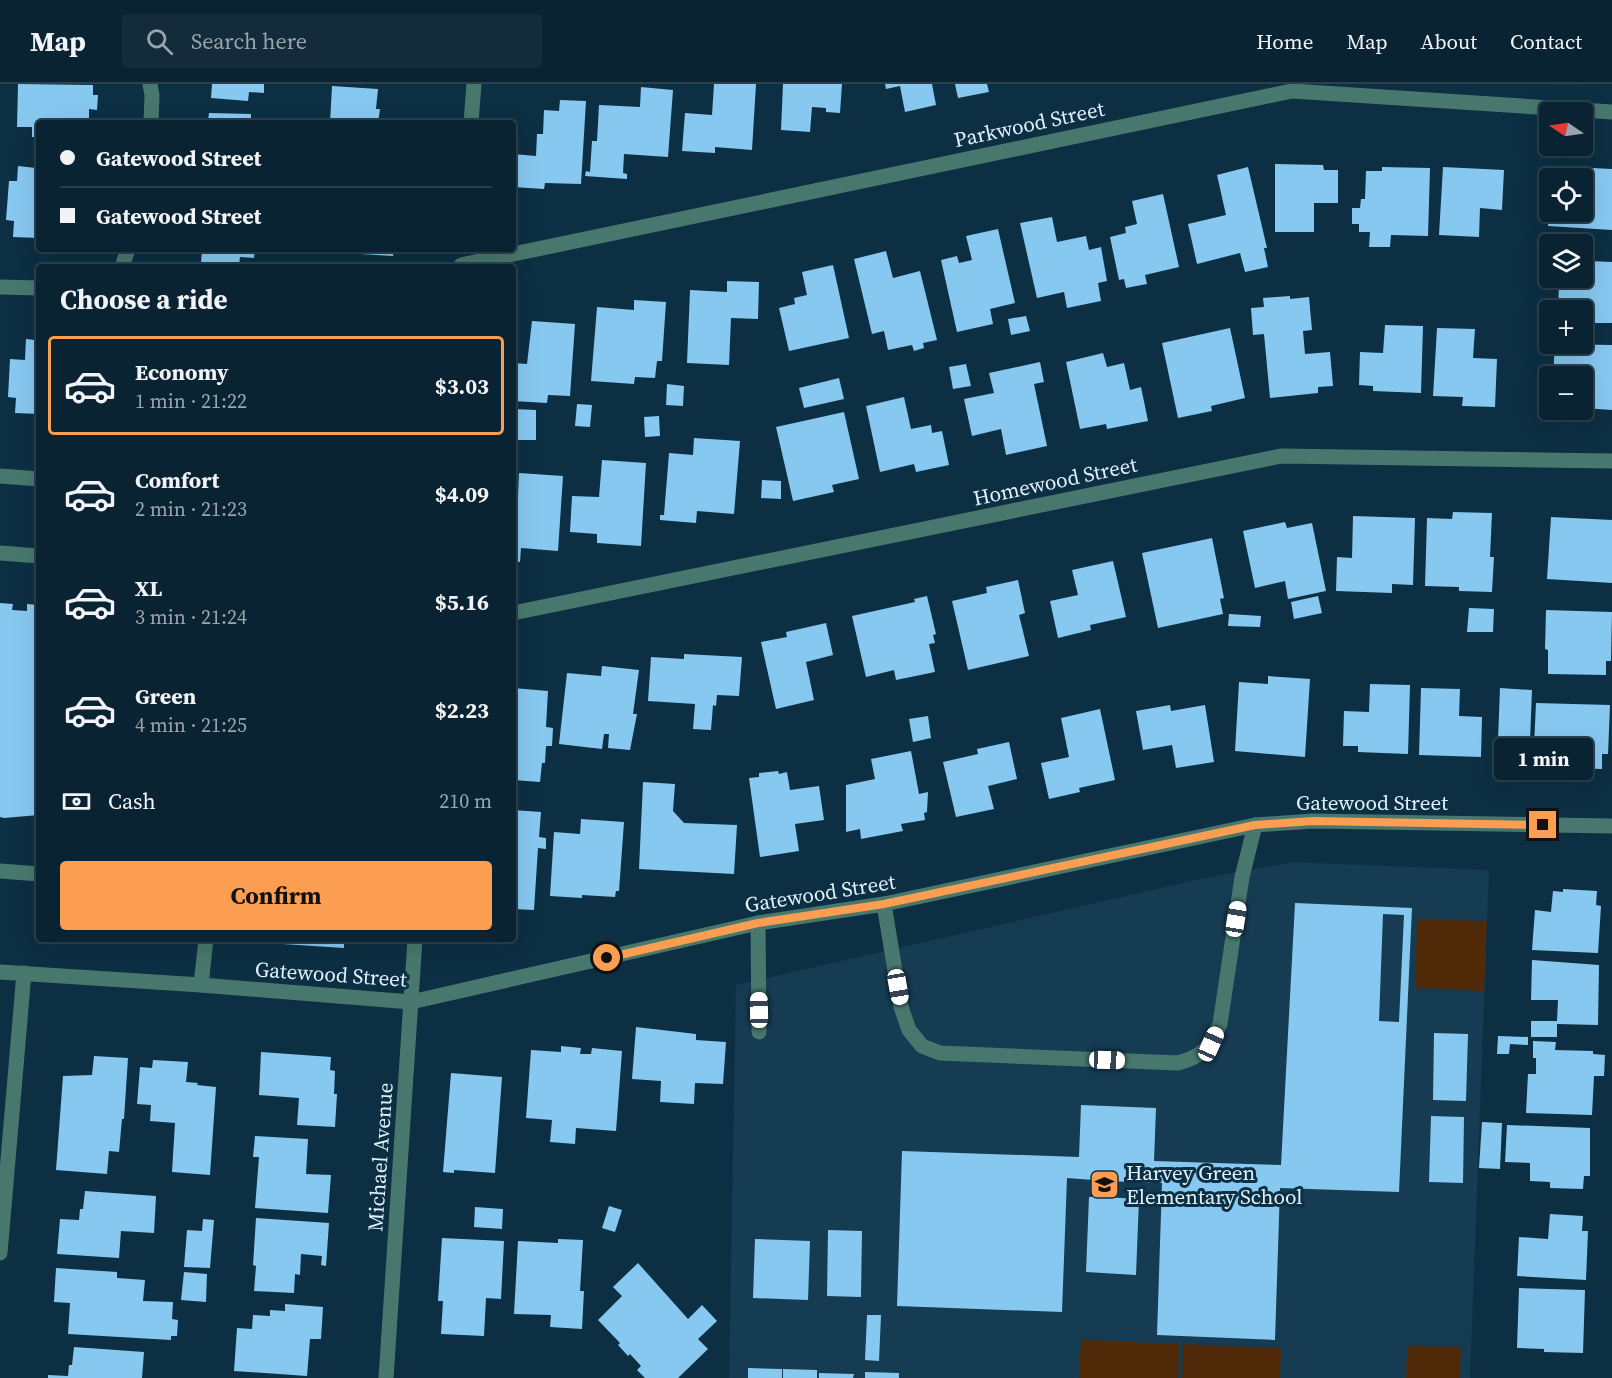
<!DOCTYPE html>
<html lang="en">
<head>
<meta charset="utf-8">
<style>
	body { margin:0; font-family:"Source Serif 4",serif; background:#132b3a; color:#f1f3f6; height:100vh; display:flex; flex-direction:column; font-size:22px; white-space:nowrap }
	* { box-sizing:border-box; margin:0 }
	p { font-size:20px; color:#99a4ac }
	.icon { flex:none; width:33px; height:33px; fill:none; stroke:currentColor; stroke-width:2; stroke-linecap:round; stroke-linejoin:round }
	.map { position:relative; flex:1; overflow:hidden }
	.panel { position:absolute; left:36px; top:180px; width:480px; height:678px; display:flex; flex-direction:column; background:#0a2332; border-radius:6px; box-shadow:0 6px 24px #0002,0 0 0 2px #2a404d }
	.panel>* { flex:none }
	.banner { position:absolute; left:36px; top:36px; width:480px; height:132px; border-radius:6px; box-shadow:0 6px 24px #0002,0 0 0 2px #2a404d; display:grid; align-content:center; height:132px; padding:0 24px; background:#0a2332 }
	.needle { width:39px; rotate:283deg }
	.fabs { position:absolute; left:1539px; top:18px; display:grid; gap:12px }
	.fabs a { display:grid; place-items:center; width:54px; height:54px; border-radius:6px; background:#0a2332; box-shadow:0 6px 24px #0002,0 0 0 2px #2a404d; font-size:30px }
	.end { position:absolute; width:27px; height:27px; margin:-14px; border:8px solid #fb9e52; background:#111; box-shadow:0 0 0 3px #111 }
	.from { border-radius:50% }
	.bubble { position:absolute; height:42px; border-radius:6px; background:#0a2332; box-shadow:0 6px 24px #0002,0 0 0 2px #2a404d; font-size:20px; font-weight:700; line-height:42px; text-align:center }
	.car { position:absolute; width:18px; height:36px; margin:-18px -9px; border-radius:8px; box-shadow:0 0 4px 2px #0007; background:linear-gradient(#fff 24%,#345 0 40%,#fff 0 76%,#345 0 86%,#fff 0) }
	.banner b { display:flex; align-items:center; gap:21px; height:57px; font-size:22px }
	.banner b+b { border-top:2px solid #2a404d }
	.banner i { width:15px; height:15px; background:#f1f3f6 }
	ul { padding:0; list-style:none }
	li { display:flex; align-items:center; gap:18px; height:99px; margin:0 12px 9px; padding:0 12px; border:3px solid transparent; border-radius:6px }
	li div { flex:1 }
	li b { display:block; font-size:22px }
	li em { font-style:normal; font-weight:700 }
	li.selected { border-color:#fb9e52 }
	li>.icon { width:54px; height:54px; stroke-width:1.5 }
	h2 { padding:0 24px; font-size:27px; line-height:72px }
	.pay { display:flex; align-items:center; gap:15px; height:66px; padding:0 24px; font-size:22px }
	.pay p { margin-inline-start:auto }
	.button { display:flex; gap:12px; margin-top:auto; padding:12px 24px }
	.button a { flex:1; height:69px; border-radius:6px; background:#fb9e52; color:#111; font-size:24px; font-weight:700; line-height:69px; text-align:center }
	header { display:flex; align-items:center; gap:36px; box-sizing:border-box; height:84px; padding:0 30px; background:#0a2332; border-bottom:2px solid #2a404d }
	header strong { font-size:28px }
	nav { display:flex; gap:33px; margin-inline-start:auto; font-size:21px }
	.search { width:420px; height:54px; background:#132b3a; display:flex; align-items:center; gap:15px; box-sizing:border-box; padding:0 21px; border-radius:6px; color:#99a4ac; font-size:22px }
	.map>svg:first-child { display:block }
	.built { fill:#153c52 }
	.green { fill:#512b09 }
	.building { fill:#87c8f1; fill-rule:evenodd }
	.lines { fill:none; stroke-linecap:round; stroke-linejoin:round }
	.minor { stroke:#48786d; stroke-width:15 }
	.route { stroke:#fb9e52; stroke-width:8 }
	.labels { text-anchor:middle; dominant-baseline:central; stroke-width:6; stroke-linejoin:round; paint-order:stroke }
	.street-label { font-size:21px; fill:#dff1fe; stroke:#0d2f43 }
	.poi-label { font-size:21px; fill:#dff1fe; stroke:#0d2f43; text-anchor:start }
</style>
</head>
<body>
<header>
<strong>Map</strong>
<div class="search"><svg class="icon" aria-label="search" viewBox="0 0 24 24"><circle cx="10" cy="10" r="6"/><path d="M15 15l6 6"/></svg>Search here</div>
<nav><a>Home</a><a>Map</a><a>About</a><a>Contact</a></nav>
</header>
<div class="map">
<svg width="1612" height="1294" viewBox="0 0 1612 1294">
	<rect width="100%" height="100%" fill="#0d2f43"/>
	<path class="built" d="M1293,778L1489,786L1470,1294H729L736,901L1205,794Z"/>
	<g class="green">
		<path d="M1417,835L1487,837L1484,907L1415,904Z"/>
		<path d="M1081,1256L1179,1260L1178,1294H1079Z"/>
		<path d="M1183,1260L1281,1264L1280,1294H1182Z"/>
		<path d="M1407,1262L1461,1263L1460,1294H1406Z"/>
	</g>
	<g class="building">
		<path d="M18,0L93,1V11H98L97,26L89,25V39H39V53H32V43H17Z"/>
		<path d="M212,0H264V9L249,8L248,17L211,14Z"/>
		<path d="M714,0H756L752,66L715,63V69L682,67L685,29L712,31Z"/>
		<path d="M783,0H842L840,29L826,28V24L812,23L810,48L781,46Z"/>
		<path d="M885,0H932L936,21L905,28L900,2L886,5Z"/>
		<path d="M955,0H987L989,8L958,14Z"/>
		<path d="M332,2L378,5L376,25H380L378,39H330Z"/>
		<path d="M641,3L673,6L668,73L624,70L623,89L627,90V95L585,92L586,87L590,88L592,57H597L599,21L640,23Z"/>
		<path d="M560,16L586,17L581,100L545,99L544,105L513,103V70L536,72L537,50H543L544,26L559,27Z"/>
		<path d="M209,29L251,30V39H195V35L208,36Z"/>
		<path d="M37,80H39V154L13,153L14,137L6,136L9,97H17L18,82L36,84Z"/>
		<path d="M1275,80L1323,81L1324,86H1338V119H1314V148H1275Z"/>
		<path d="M1248,83L1267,164H1264L1268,183L1245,188L1240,169L1197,180L1188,140L1226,131L1217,91Z"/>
		<path d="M1382,83L1430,84L1428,152L1391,151L1390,163H1369L1370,148H1359V140H1352V124H1360L1361,115H1365L1366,87H1382Z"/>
		<path d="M1443,83L1504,86L1502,126L1480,124L1479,153L1439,151Z"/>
		<path d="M1592,84L1612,85V146L1548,142L1549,128H1582V107L1591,108Z"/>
		<path d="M1163,110L1179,183L1145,191L1147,200L1126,204L1124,195L1119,196L1110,153L1126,149L1125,143L1137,140L1132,117Z"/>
		<path d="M1052,133L1057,158L1086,152L1089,166L1101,163L1107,197L1098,199L1101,217L1067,224L1064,208L1037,214L1020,139Z"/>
		<path d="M998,145L1015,219L990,225L993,240L957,248L941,176L957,172L959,179L972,176L966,152Z"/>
		<path d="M202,165H255L254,174L240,173L239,182L201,179Z"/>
		<path d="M361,165H394L393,172L360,170Z"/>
		<path d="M886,167L893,194L920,187L937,256L923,259L924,264L914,267L912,261L888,266L884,247L872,250L854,175Z"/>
		<path d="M1588,177L1612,178V239H1582V226H1558L1559,199L1588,200Z"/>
		<path d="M833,181L849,254L789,267L779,224L795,220L794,214L807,211L802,188Z"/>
		<path d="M727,197L759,198L758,235L731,234L729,281L687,279L690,206L727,208Z"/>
		<path d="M1290,212V215L1309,213L1312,246L1303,247L1305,270L1330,268L1333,302L1318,303V309L1270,314L1264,250L1253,251L1251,224L1264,223L1263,214Z"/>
		<path d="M634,216L666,218L662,277H657L655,294L635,293L634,300L591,297L597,223L634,226Z"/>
		<path d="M1026,232L1030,247L1011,251L1008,235Z"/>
		<path d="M532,237L575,240L570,312L548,311L547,319L513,317V279L527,280Z"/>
		<path d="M1385,241L1423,242L1421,309L1373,307V302L1359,301L1360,268L1383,269Z"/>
		<path d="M1230,244L1245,314L1211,322L1212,327L1178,334L1162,259Z"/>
		<path d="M1437,244L1475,245L1473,274L1497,275L1495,323L1462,322L1463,313L1433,312Z"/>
		<path d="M36,249H39V330L15,329L16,314L8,313L10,275L25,276L26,255L35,256Z"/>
		<path d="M1555,260L1612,261V326L1582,324V292H1553Z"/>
		<path d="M1103,269L1107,283L1124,279L1130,306L1141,303L1148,337L1107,345L1106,340L1080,345L1066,278Z"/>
		<path d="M1040,278L1044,298L1034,300L1047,362L1006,371L1001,345L972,352L964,315L994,309L989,289Z"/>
		<path d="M966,280L971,302L953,305L949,283Z"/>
		<path d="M839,294L844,315L804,324L799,304Z"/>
		<path d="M667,300L684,302L683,322L666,321Z"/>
		<path d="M904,313L911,345L931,341L932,349L942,347L949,381L916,388L914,380L880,388L866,322Z"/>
		<path d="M577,320L592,321L590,343L575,342Z"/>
		<path d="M513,325L536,326V356H513Z"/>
		<path d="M844,328L859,395L832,401L834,408L793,417L776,343Z"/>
		<path d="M659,332L660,352L645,353L644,333Z"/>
		<path d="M694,354L740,357L734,430L697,427L696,439L660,436V431H664L669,369L693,371Z"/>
		<path d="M602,376L646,379L641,462L597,459V450L570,448L572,412L599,413Z"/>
		<path d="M519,389L563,392L558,467L521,464L520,478L513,477V412H518Z"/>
		<path d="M762,396L781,397V415L761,414Z"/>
		<path d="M1453,428L1492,429L1490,473H1494L1492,508L1459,507V503L1425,502L1427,434L1452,435Z"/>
		<path d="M1353,432L1415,434L1413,501L1392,500V509L1336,507L1337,473L1352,474Z"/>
		<path d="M1551,433L1612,436V499L1547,495Z"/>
		<path d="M1285,438L1287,444L1312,439L1326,507L1288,515L1285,497L1255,504L1243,447Z"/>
		<path d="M1212,454L1224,514L1220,515L1223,530L1158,544L1142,469Z"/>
		<path d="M1113,477L1126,533L1090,541L1091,546L1058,554L1050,517L1078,511L1072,486Z"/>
		<path d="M1018,496L1025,529L1019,531L1029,572L968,586L952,517L987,509L986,503Z"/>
		<path d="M927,512L936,550L933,551L935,559L929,560L935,588L896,596L894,586L866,593L852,532L915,518L914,515Z"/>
		<path d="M1318,512L1322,529L1294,535L1291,518Z"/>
		<path d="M0,519L13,520L12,526L27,527V520L39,521V731L4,734L0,733Z"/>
		<path d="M1469,524L1494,525L1493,548H1467Z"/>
		<path d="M1546,526L1612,528L1611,577H1606V591L1548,590V566L1545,565Z"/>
		<path d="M1229,530L1261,532L1260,543L1228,542Z"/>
		<path d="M826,539L833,571L806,578L814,616L776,625L761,558L787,553L786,548Z"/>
		<path d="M684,570L742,573L739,612L717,611L716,622L713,621L711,646L693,645L695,620L648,617L651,573L684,575Z"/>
		<path d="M602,582L639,586L633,630H637L630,666L608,664L609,650H604L602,665L559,660L567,589L601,592Z"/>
		<path d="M1268,592L1310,595L1305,673L1235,667L1239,598L1268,600Z"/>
		<path d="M1370,600L1410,601L1408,670L1358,668V662H1343L1344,627L1369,628Z"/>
		<path d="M513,604L548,607L546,643L553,644L552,662H546L545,679H542L540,698L513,696Z"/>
		<path d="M1421,604L1460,605L1459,632L1482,633L1481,673L1419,671Z"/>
		<path d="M1500,604L1532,606L1530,657L1498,656Z"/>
		<path d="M1536,619L1610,621L1608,670H1602V685L1533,683Z"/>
		<path d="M1170,621L1171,627L1205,621L1214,678L1176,684L1172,661L1143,666L1136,627Z"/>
		<path d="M1100,625L1115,696L1079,704L1080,708L1049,715L1041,679L1069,673L1061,634Z"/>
		<path d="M928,632L931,654L913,658L909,635Z"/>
		<path d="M1009,658L1017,695L988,702L994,725L956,733L943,678L978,670L977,665Z"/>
		<path d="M911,667L919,710L928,708L927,728L924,729L925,736L901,740L903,747L861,755L860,745L846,748V701L875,695L871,675Z"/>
		<path d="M778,687L779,690L787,688L790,706L819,702L824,736L795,740L799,767L760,773L749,694L759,693V689Z"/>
		<path d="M643,698L675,700L673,727L684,739L737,741L734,790L639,785Z"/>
		<path d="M513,726L541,728L539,753L546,754V765L538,764L534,826L513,825Z"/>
		<path d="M581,735L624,738L619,807H616L615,813L582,811V814L550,812L554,748L580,750Z"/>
		<path d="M1563,805L1597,807L1596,821L1601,822L1598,869L1532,866L1535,826L1551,828L1553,807L1563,808Z"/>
		<path d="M1295,819L1412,824L1399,1108L1280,1104L1275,1256L1157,1251L1162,1099L1104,1097L1103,1113L1139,1115L1136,1191L1086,1188L1089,1113H1092L1093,1096L1067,1094L1062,1228L897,1222L902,1067L1079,1073L1081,1021L1156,1024L1154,1077L1281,1081ZM1383,830L1404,831L1399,938L1379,937Z"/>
		<path d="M267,855H344V864L267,859Z"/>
		<path d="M1532,876L1599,881L1598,941L1557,940V953H1531V937H1557L1558,916H1531Z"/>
		<path d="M636,943L696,950V956L726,958L723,1000L695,999L694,1020L660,1018L661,997L632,995Z"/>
		<path d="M1434,949L1468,950L1466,1017L1433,1016Z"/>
		<path d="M1498,952L1528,953V961L1510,960L1509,970H1497Z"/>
		<path d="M1533,957L1556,958L1555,966L1593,967V970L1605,971L1604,992H1594L1592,1031L1526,1029L1528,990H1536V974H1533Z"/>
		<path d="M561,962L581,964L580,970H591L592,964L622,967L616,1047L576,1044L575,1060L550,1058L552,1036L526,1034L531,966L561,968Z"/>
		<path d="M261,968L331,973L330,986L335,987L334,1010H337L335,1043L297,1041L299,1014L259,1011Z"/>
		<path d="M94,972L128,974L124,1035H122L119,1068L109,1067L107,1090L56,1086L63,992L92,991Z"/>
		<path d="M153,976L188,978L186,998L198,999L197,1001L216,1003L210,1091L172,1088L175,1039L150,1037L151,1021L137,1020L140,983L152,984Z"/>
		<path d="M451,989L502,993L495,1089L454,1086V1089L443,1088Z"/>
		<path d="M1431,1032L1464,1033L1463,1099L1429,1098Z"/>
		<path d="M1482,1038L1502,1039L1500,1085L1479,1084Z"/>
		<path d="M1507,1041L1590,1044V1092H1584L1583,1105L1550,1104V1098L1530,1097V1079L1505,1078Z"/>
		<path d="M255,1052L308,1055L306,1090L331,1091L328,1129L255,1124L259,1073H253Z"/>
		<path d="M85,1107L156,1112L154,1149L121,1147L119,1174L57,1170L60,1135L79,1136L80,1125H83Z"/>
		<path d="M609,1122L622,1126L615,1148L602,1144Z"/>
		<path d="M475,1123L503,1125L502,1145L474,1143Z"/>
		<path d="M1550,1130L1583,1132L1582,1147H1588L1586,1196L1517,1192L1519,1153L1548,1155Z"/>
		<path d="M256,1134L329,1139L326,1182L321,1181L322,1172L301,1170L300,1191L295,1190L294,1209L254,1207L256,1182L253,1181Z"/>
		<path d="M203,1135L214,1136L210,1184L184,1183L187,1146L202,1147Z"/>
		<path d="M828,1146L862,1147L861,1213L827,1212Z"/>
		<path d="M442,1154L504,1157L501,1215L486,1214L484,1252L441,1250L443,1217H438Z"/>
		<path d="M558,1155L583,1156L580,1207H584L582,1245L550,1243L551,1231L514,1230L518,1157L558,1159Z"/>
		<path d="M755,1155L810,1157L808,1216L753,1214Z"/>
		<path d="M638,1179L688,1235L702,1221L717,1237L698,1255L708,1265L678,1294H645L637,1286L641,1282L630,1270L628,1272L618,1261L620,1259L598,1236L622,1212L613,1203Z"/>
		<path d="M56,1184L117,1188V1194L145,1196L143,1217L173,1218L172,1235L178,1236L177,1252H171V1256L68,1250L70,1219L54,1218Z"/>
		<path d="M184,1188L207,1190L206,1218L181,1216Z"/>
		<path d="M1519,1204L1585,1206L1583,1269L1544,1268V1265L1517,1264Z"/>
		<path d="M285,1220L323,1223L321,1255H310L307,1292L234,1287L237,1244L252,1245L253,1231L270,1232V1226L285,1227Z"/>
		<path d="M867,1231H881L879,1277L865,1276Z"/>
		<path d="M74,1263L144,1268L142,1294H48V1291L68,1292L69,1281H72Z"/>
		<path d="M748,1284L782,1285V1294H748Z"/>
		<path d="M783,1285L817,1286V1294H783Z"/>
		<path d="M865,1288L899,1289V1294H865Z"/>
		<path d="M819,1289L854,1290L853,1294H819Z"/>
	</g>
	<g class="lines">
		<g class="minor">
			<path d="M150,0L152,11L151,39"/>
			<path d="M471,39L474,0"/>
			<path d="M461,181L1292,7L1612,28"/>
			<path d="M122,183L128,165"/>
			<path d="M0,203L39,204"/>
			<path d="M0,392L39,395"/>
			<path d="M0,469L39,472"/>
			<path d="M513,529L1281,372L1612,377"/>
			<path d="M0,787L39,790"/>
			<path d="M884,820L901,923L909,946L922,962L940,969L1178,979C1204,972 1209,963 1220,940L1242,793L1255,741"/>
			<path d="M758,839L759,948"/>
			<path d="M0,888L201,901L411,918L758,839L884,820L1255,741L1313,737L1612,742"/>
			<path d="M201,901L206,855"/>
			<path d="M0,1169L24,889"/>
			<path d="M386,1294L415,855"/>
		</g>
	</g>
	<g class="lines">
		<path class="route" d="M607,874L758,839L884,820L1255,741L1313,737L1543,741"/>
	</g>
	<defs>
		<symbol id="school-square" viewBox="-11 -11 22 22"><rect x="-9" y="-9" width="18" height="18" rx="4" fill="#fb9e52" stroke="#0d2f43"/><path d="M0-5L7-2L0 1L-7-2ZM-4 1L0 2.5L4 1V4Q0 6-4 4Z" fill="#111"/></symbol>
	</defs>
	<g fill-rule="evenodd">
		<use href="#school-square" x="1088" y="1084" width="33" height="33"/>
	</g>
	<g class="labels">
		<g class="street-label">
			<text transform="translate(1029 40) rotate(-12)">Parkwood Street</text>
			<text transform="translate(1055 397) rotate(-12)">Homewood Street</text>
			<text x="1372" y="718">Gatewood Street</text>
			<text transform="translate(820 809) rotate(-9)">Gatewood Street</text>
			<text transform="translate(331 890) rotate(4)">Gatewood Street</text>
			<text transform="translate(380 1073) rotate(-86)">Michael Avenue</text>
		</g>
		<g class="poi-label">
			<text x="1126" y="1088">Harvey Green<tspan x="1126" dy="24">Elementary School</tspan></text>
		</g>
	</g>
</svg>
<div class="fabs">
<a><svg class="needle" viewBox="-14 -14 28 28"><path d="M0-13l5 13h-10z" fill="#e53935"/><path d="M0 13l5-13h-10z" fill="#99a4ac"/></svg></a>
<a><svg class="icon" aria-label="locate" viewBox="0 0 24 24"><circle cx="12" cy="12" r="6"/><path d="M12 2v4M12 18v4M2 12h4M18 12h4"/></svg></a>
<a><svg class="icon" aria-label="layers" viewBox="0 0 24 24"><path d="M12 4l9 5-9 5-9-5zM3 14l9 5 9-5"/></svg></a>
<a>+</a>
<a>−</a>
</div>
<i class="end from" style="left:607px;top:874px"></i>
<i class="end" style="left:1543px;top:741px"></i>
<div class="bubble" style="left:1494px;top:654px;width:99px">1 min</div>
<i class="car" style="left:1236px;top:835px;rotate:9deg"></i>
<i class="car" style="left:898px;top:903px;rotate:170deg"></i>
<i class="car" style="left:759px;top:926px;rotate:359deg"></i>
<i class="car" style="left:1211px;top:960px;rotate:24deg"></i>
<i class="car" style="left:1107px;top:976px;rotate:92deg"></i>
<div class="banner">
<b><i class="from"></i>Gatewood Street</b>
<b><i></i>Gatewood Street</b>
</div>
<section class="panel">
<h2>Choose a ride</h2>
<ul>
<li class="selected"><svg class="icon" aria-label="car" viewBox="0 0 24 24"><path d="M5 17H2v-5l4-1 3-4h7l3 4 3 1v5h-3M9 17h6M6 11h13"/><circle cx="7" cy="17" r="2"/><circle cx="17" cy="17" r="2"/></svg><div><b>Economy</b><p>1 min · 21:22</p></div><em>$3.03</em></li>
<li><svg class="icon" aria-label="car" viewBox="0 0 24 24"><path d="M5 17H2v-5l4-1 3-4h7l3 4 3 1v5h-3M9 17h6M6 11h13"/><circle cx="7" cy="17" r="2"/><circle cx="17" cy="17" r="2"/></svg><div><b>Comfort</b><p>2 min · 21:23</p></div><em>$4.09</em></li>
<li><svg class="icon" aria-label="car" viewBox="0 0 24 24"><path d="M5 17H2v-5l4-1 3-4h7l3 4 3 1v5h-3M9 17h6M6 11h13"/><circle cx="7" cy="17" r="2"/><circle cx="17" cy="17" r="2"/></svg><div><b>XL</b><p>3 min · 21:24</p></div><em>$5.16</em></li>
<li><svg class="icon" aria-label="car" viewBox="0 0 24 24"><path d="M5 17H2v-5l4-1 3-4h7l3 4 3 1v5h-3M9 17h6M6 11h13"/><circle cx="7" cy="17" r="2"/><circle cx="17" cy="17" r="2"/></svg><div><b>Green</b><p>4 min · 21:25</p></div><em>$2.23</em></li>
</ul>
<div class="pay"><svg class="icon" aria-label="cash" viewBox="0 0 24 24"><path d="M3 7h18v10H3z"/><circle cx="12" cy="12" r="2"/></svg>Cash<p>210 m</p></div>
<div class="button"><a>Confirm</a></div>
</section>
</div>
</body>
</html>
